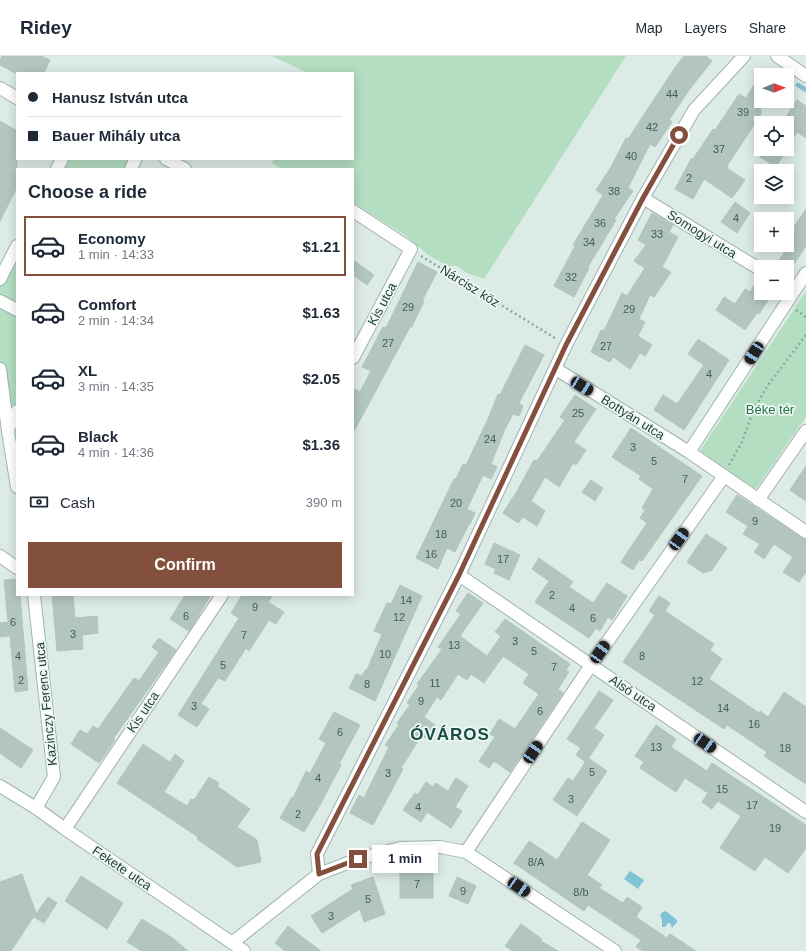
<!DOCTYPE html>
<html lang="en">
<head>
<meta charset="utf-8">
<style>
	body { margin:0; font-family:Helvetica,sans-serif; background:#f2f2f3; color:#1f2937; height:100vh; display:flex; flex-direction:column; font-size:15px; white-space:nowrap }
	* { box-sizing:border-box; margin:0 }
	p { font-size:13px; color:#747a83 }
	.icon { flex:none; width:22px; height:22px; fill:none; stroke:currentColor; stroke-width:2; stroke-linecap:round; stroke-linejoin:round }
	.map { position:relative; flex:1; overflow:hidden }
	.drawer { position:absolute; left:16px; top:112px; width:338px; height:428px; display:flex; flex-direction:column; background:#fff; border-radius:0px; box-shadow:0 2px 10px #0003 }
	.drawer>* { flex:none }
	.top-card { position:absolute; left:16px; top:16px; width:338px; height:88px; border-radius:0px; box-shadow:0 2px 10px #0003; display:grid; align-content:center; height:88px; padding:0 12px; background:#fff }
	.needle { width:26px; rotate:89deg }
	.buttons { position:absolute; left:754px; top:12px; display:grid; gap:8px }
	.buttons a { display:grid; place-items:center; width:40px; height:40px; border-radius:0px; background:#fff; box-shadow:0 2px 10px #0003; font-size:20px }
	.end { position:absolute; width:18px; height:18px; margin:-9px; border:5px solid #84503e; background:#fff; box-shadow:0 0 0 2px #fff }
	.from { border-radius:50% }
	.bubble { position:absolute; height:28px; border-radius:0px; background:#fff; box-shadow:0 2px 10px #0003; font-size:13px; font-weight:600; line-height:28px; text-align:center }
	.car { position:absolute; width:12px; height:24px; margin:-12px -6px; border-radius:5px; box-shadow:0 0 3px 1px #0007; background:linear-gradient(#222 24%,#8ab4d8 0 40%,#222 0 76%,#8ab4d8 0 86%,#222 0) }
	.top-card b { display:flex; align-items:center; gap:14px; height:38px; font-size:15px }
	.top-card b+b { border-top:1px solid #e0e1e3 }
	.top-card i { width:10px; height:10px; background:#1f2937 }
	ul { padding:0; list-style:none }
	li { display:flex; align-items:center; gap:12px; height:60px; margin:0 8px 6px; padding:0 4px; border:2px solid transparent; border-radius:0px }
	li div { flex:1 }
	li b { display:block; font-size:15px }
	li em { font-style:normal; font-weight:600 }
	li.on { border-color:#84503e }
	li>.icon { width:36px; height:36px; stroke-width:1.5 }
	h2 { padding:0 12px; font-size:18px; line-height:48px }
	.pay { display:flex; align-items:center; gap:10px; height:44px; padding:0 12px; font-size:15px }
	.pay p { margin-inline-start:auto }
	.button { display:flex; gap:8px; margin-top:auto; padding:8px 12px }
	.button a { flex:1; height:46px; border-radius:0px; background:#84503e; color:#fff; font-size:16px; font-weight:600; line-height:46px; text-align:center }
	header { display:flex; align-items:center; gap:24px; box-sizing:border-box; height:56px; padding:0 20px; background:#fff; border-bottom:1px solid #e0e1e3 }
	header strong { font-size:19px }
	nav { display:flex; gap:22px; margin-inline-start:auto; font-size:14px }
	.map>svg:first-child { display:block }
	.green { fill:#b4dec2 }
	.water { fill:#7fc3d6 }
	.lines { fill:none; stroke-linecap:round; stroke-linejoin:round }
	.stream { stroke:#7fc3d6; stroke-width:4.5 }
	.building { fill:#b2c6bf; stroke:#afc5bd }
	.minor-casing { stroke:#a0b3ad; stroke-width:14 }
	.path { stroke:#7bb1a3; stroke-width:2.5; stroke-dasharray:2 3; stroke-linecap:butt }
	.minor { stroke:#fff; stroke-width:12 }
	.route { stroke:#84503e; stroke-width:5 }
	.labels { text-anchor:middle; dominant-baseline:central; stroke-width:3.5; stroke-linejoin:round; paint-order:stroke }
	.number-label { font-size:11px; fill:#435e58 }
	.street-label { font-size:13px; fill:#1e3c35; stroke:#eef7f3 }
	.park-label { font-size:13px; fill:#247649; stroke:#eef7f3 }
	.district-label { font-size:17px; font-weight:bold; letter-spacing:1px; fill:#184f45; stroke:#eef7f3 }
</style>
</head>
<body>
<header>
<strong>Ridey</strong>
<nav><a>Map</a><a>Layers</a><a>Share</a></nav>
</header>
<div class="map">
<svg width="806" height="895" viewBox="0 0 806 895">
	<rect width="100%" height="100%" fill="#ddebe6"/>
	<g class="green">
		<path d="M272,0H626L484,223L467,217L455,209L450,211L428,199L405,179L353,147V113H282L272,107L274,103H353V17H308Z"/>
		<path d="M62,103H132L131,113H57Z"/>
		<path d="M17,190V355L8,375L0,313V223Z"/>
		<path d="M806,235V361L756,433L700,395Z"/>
	</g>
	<g class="water">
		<path d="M630,815L644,824L638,833L624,823Z"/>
		<path d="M664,855L667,856L677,864V866L672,872L670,867H668L665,871H662V864L660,859Z"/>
	</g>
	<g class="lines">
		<path class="stream" d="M798,29L806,34"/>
	</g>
	<g class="building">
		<path d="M2,0H41L50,4L44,17H15L0,9V5Z"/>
		<path d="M684,0H706L712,5L689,34L669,64L672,66L655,91L650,88L628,132L633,135L614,163L616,164L588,211L589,212L574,241L554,230L575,190L573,189L603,139L596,134L611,111L626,82L628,83L676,10Z"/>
		<path d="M761,18V58L727,110V112L745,124L732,142L704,123L693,143L675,133L691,103H693L713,73L715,74L739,38L746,42Z"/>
		<path d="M797,44L806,50V82L797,76L787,93V67H782Z"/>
		<path d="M0,65L17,75V131L0,165Z"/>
		<path d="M765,93H787L776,111L760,101Z"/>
		<path d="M735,146L750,157L737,177L721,166Z"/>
		<path d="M806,153V190L788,217L787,211H779L776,209L788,191L787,181Z"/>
		<path d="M652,157L673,169L669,176L678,181L662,211L671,216L654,241L650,239L639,263L645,266L638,280L652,289L645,300L640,297L630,313L613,301L610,306L591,296L601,274L604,275L622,237L627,240L645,212L634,205L646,189L638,184Z"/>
		<path d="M353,204L374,219L367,229L353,219Z"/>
		<path d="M418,206L437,216L422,245H424L412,271H410L353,377V332L360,336L371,315L362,311L383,271L386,272Z"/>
		<path d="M759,221H761V237H773L759,258L757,257L745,274L716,254L724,241L735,248L745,233L750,236Z"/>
		<path d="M698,283L729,304L684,374L654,354L663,339L677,348L704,309L688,298Z"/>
		<path d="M525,289L544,299L519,347L523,350L519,360L513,358L505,373L491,408L497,411L491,423L483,419L467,453L475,457L470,468H469L455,496L447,492L438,513L416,502L454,423H456L463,408L466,409L488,363L498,338L500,339Z"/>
		<path d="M575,339L596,353L574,386L586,394L576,409L573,407L559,431L545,421L531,445L545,455L537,470L523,461L518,467L503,457L517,435L534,404L537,405L565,364L560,361Z"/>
		<path d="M631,372L702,420L642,505L639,504L633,514L621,506L647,467L640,462L645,454L642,452L653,433L639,423L641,420L612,401Z"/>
		<path d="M806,410V445L790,434Z"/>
		<path d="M591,424L603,432L595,445L582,436Z"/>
		<path d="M737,439L802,482L806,483V516L799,526L783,516L793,501L774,488L764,503L754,496L760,488L743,478L748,470L726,456Z"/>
		<path d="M706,478L727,492L712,514L703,517L687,506Z"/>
		<path d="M494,487L520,499L509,524L494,517L496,513L485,508Z"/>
		<path d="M539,502L573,526L569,531L593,547L607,527L627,540L612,564L608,561L600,575L596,572L589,582L535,546L549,525L532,513Z"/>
		<path d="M17,523V539H20L28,634L15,636L10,580L0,581V567L8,566L4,524Z"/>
		<path d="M400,529L422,540L375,645L349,632L356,618L362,620L366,613L367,614L382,578L374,575L387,547L391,548Z"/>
		<path d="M468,537L483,547L460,580L487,600L501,580L495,576L505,563L570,608L566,614L569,616L558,633L563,637L510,716L494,705L489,712L479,705L495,681L490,678L499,663L515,673L539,638L523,627L529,618L503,600L484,627L471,618L467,624L458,618L441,644L437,641L424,661L435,669L426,682L422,679L401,712L403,713L373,769L350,757L359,739L364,742L389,691L385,689L399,669L397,667L410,649L407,647L419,629L417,628L442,593L438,591L461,558L456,555Z"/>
		<path d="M52,539H73L75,562L97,560L98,577L82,579L83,593L57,595Z"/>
		<path d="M185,539H211L189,575L170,563Z"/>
		<path d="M242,539H273L268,546L284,556L276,568L269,564L249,595L246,592L225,625L218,622L201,648L209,653L197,671L178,659L239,562L231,557Z"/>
		<path d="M659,540L670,547L665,555L714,588L710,594L722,603L709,623L759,657L760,655L768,661L784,636L806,651V728L764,700L767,696L727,669L724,673L623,606L655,559L649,555Z"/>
		<path d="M159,582L176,594L113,683L115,684L99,707L71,688L80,674L87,678L93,670L98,673L134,622L139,625L159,596L152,591Z"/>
		<path d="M599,635L613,644L594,672L604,679L586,706L576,699L581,692L567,683Z"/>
		<path d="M334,656L360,669L339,708L341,709L320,749L304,776L280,762L292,741L293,742L306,715L310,717L326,687L319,683Z"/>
		<path d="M656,669L676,683L671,691L707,715L712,707L806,769V792L788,817L765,801L755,815L720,792L741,760L718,745L712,753L702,746L708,737L685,722L676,736L640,712L644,706L635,700Z"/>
		<path d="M0,672L33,694L21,712L0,697Z"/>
		<path d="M143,688L170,706L175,698L184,705L164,736L187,750L191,743L194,744L209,721L219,727L217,730L250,753L237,771L257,784L261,806L237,811L197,783L198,781L117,727Z"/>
		<path d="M588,702L607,715L577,760L553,744L568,722L573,725Z"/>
		<path d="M456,722L468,730L455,751L462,755L451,772L427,756L421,766L403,754L415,737L418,739L426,726L433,731L436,727L448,735Z"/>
		<path d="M582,766L610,784L587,819L602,829L599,832L623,847L627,841L642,851L636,861L667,882L670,878L696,895H643L636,891L641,884L588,849L584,855L514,807L529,785L557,804Z"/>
		<rect x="400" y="814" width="33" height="28"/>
		<path d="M22,818L36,857L11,895H0V826Z"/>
		<path d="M81,820L123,847L107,873L65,845Z"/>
		<path d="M373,821L385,858L364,866L360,853L322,877L311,860L353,833L351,829Z"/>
		<path d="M457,821L476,830L468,848L449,840Z"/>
		<path d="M48,841L57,847L44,867L34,861Z"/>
		<path d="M142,863L174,883L188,895H142L127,886Z"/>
		<path d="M521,868L542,883L541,885L558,895H512L505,890Z"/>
		<path d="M288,870L302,881L321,895H285L275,887Z"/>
	</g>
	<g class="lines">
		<defs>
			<g id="minor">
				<path d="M777,0L806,20"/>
				<path d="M0,32L17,42"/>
				<path d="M166,103L185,113"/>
				<path d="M57,113L62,103"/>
				<path d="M131,113L135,104"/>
				<path d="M643,142L761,214"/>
				<path d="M353,155L411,193L353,302"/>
				<path d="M0,223L17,190"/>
				<path d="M0,245L17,254"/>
				<path d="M0,313L8,375L17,431"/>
				<path d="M556,313L689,396L806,476"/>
				<path d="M8,374L17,355"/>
				<path d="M689,396L806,217"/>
				<path d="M758,444L806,375"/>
				<path d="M0,500L17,512"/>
				<path d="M459,519L806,756"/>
				<path d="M34,539L54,721L36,752"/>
				<path d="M0,730L36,752L65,773L244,895"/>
				<path d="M65,773L222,539"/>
				<path d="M466,796L591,609L724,420"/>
				<path d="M319,818L317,798L459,519L566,289L643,142L694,54L744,0"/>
				<path d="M232,887L319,818L358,803L400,792L440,791L466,796L615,895"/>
			</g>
		</defs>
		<use href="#minor" class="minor-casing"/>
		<g class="path">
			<path d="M421,200L555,282"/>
			<path d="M796,254L806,261"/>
			<path d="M729,409L742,386L754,353L768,329L806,279"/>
		</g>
		<use href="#minor" class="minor"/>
	</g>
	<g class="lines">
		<path class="route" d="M358,803L319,818L317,798L459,519L566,289L643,142L679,79"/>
	</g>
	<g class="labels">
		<g class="number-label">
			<text x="672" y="38">44</text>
			<text x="743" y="56">39</text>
			<text x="652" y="71">42</text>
			<text x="719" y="93">37</text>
			<text x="631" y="100">40</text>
			<text x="689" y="122">2</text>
			<text x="614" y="135">38</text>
			<text x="736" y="162">4</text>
			<text x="600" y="167">36</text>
			<text x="657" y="178">33</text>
			<text x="589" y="186">34</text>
			<text x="571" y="221">32</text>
			<text x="408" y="251">29</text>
			<text x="629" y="253">29</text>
			<text x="388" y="287">27</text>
			<text x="606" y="290">27</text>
			<text x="709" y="318">4</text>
			<text x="578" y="357">25</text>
			<text x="490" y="383">24</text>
			<text x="633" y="391">3</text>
			<text x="654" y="405">5</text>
			<text x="685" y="423">7</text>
			<text x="456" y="447">20</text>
			<text x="755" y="465">9</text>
			<text x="441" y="478">18</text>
			<text x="431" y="498">16</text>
			<text x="503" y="503">17</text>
			<text x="552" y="539">2</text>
			<text x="406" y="544">14</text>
			<text x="255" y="551">9</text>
			<text x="572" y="552">4</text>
			<text x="186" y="560">6</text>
			<text x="399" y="561">12</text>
			<text x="593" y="562">6</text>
			<text x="13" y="566">6</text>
			<text x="73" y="578">3</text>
			<text x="244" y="579">7</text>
			<text x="515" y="585">3</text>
			<text x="454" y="589">13</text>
			<text x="534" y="595">5</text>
			<text x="385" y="598">10</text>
			<text x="18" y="600">4</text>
			<text x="642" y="600">8</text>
			<text x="223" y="609">5</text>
			<text x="554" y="611">7</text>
			<text x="21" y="624">2</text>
			<text x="697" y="625">12</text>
			<text x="435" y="627">11</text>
			<text x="367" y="628">8</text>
			<text x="421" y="645">9</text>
			<text x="194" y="650">3</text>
			<text x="723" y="652">14</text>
			<text x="540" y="655">6</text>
			<text x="754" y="668">16</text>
			<text x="340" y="676">6</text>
			<text x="656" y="691">13</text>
			<text x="785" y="692">18</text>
			<text x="592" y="716">5</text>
			<text x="388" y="717">3</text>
			<text x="318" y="722">4</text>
			<text x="722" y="733">15</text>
			<text x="571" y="743">3</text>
			<text x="752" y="749">17</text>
			<text x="418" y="751">4</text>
			<text x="298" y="758">2</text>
			<text x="775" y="772">19</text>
			<text x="536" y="806">8/A</text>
			<text x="417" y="828">7</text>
			<text x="463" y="835">9</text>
			<text x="581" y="836">8/b</text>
			<text x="368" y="843">5</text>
			<text x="331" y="860">3</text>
		</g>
		<g class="street-label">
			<text transform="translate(702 178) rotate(32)">Somogyi utca</text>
			<text transform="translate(470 230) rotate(32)">Nárcisz köz</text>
			<text transform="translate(382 248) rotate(-62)">Kis utca</text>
			<text transform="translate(633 361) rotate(32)">Bottyán utca</text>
			<text transform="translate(633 637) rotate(34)">Alsó utca</text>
			<text transform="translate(46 648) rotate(-96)">Kazinczy Ferenc utca</text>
			<text transform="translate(143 656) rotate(-56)">Kis utca</text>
			<text transform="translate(122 812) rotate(34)">Fekete utca</text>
		</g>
		<g class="park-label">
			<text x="770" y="353">Béke tér</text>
		</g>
		<g class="district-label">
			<text x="450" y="678">ÓVÁROS</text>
		</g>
	</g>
</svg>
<div class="buttons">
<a><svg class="needle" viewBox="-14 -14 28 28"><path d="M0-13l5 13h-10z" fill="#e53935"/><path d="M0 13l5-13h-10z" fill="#747a83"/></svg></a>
<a><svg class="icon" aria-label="locate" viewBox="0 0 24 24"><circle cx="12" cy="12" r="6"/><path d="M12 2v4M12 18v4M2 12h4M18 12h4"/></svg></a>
<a><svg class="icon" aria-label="layers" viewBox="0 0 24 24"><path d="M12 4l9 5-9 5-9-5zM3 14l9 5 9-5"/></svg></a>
<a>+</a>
<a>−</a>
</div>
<i class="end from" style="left:679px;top:79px"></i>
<i class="end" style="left:358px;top:803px"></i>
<div class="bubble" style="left:372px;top:789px;width:66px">1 min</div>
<i class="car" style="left:754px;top:297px;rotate:213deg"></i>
<i class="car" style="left:582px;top:330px;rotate:122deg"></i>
<i class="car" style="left:679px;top:483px;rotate:35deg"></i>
<i class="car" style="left:600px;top:596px;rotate:35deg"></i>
<i class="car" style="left:705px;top:687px;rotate:124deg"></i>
<i class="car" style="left:533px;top:696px;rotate:34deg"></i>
<i class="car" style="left:519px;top:831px;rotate:124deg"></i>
<div class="top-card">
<b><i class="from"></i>Hanusz István utca</b>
<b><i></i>Bauer Mihály utca</b>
</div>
<section class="drawer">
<h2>Choose a ride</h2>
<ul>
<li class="on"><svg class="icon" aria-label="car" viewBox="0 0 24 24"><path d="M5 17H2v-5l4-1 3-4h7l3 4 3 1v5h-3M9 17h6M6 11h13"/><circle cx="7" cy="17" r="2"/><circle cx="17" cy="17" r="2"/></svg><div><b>Economy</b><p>1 min · 14:33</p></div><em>$1.21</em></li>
<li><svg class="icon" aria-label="car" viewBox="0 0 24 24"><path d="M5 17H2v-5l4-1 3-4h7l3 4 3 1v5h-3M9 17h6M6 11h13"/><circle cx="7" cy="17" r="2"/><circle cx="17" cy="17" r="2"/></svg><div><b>Comfort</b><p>2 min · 14:34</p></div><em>$1.63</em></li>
<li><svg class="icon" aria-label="car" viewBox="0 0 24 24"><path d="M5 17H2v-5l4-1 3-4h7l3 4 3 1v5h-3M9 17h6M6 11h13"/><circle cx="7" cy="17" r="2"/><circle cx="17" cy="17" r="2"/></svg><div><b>XL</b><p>3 min · 14:35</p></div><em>$2.05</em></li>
<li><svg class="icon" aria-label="car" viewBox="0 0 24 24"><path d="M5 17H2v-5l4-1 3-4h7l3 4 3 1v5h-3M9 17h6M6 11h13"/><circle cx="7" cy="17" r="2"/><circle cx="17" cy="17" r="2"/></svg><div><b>Black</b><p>4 min · 14:36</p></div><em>$1.36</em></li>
</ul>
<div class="pay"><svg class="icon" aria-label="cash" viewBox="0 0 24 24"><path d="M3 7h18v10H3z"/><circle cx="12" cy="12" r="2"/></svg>Cash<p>390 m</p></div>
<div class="button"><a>Confirm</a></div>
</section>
</div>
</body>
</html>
